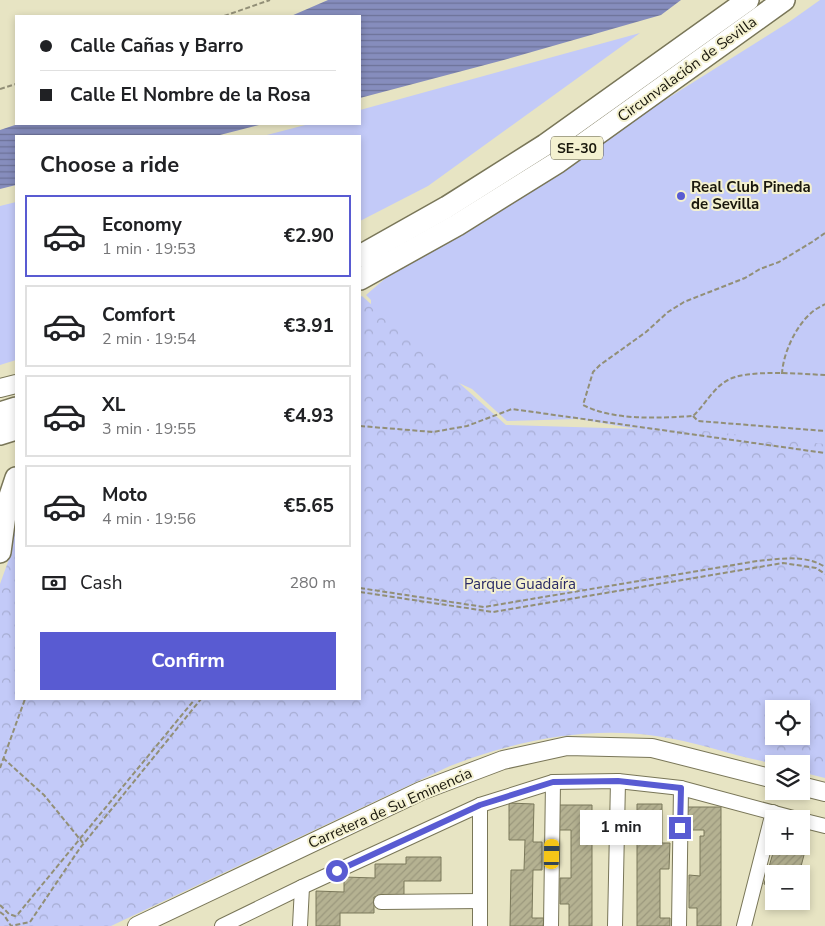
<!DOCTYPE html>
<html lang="en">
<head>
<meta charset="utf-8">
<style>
	body { margin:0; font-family:"Nunito Sans",sans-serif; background:#f6f6f6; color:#202124; height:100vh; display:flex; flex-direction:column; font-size:19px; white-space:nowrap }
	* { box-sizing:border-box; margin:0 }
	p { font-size:16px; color:#757577 }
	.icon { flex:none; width:28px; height:28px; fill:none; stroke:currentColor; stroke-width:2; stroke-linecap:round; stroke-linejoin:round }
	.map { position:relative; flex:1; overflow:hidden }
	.sheet { position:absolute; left:15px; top:135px; width:346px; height:565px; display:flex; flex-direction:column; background:#fff; border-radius:0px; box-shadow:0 2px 8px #0003 }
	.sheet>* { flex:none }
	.hud { position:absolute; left:15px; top:15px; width:346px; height:110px; border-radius:0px; box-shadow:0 2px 8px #0003; display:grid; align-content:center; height:110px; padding:0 25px; background:#fff }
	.buttons { position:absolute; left:765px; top:700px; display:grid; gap:10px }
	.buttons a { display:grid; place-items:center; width:45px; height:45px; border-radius:0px; background:#fff; box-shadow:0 2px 8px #0003; font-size:25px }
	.end { position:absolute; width:22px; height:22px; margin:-11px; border:6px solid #595bd2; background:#fff; box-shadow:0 0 0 2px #fff }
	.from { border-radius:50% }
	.bubble { position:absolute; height:35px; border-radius:0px; background:#fff; box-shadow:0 2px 8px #0003; font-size:16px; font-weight:700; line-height:35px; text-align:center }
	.car { position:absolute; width:15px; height:30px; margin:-15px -8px; border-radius:6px; box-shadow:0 0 4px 1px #0007; background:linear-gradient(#f5c518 24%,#345 0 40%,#f5c518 0 76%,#345 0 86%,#f5c518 0) }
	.hud b { display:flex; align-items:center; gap:18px; height:48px; font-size:19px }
	.hud b+b { border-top:1px solid #e0e0e0 }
	.hud i { width:12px; height:12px; background:#202124 }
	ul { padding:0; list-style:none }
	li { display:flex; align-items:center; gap:15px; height:82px; margin:0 10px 8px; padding:0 15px; border:2px solid #e0e0e0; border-radius:0px }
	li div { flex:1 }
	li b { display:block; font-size:19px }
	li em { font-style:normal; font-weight:700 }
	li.current { border-color:#595bd2 }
	li>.icon { width:45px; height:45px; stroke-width:1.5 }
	h2 { padding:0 25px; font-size:22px; line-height:60px }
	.pay { display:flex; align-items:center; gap:12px; height:55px; padding:0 25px; font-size:19px }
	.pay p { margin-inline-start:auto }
	.cta { display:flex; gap:10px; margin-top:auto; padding:10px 25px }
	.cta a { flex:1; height:58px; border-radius:0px; background:#595bd2; color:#fff; font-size:20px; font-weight:700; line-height:58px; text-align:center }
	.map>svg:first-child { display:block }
	.green { fill:#c3caf8 }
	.forest { fill:url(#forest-crowns); fill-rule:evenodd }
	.water { fill:url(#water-rules) }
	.building { fill:url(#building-hatch); stroke:#7a785a }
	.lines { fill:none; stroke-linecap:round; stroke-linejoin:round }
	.minor-casing { stroke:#797658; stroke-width:16 }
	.major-casing { stroke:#797658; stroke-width:20 }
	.highway-casing { stroke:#797658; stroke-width:24 }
	.path { stroke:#928f77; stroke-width:2; stroke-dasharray:5 2.5; stroke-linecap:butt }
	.minor { stroke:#fff; stroke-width:14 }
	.major { stroke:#fff; stroke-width:18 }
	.highway { stroke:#fff; stroke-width:21 }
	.route { stroke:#595bd2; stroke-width:6 }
	.poi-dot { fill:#595bd2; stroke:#f4f1d0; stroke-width:2 }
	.labels { text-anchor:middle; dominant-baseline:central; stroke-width:4; stroke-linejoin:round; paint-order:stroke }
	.shield { fill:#f4f1d0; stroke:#5b5847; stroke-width:1 }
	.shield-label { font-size:14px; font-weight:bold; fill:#19170c }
	.street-label { font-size:15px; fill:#19170c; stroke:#f4f1d0 }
	.poi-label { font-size:15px; font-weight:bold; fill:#19170c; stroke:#f4f1d0; text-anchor:start }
	.park-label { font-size:15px; fill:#292a66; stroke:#f4f1d0 }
</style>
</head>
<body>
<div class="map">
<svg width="825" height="926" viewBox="0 0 825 926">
	<defs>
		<pattern id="forest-crowns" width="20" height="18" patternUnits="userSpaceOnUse" patternTransform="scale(1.25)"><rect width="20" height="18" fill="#c3caf8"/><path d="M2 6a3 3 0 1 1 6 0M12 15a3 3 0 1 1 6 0" fill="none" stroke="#a7add3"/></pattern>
		<pattern id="water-rules" width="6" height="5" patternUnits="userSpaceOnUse" patternTransform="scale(1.25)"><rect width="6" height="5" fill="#868dbd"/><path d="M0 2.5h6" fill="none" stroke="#6d7298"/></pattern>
		<pattern id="building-hatch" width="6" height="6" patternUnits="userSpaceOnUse" patternTransform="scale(1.25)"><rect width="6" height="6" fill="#b5b292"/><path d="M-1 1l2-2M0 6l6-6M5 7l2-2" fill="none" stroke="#9b987d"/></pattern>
	</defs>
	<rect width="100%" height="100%" fill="#e7e4c3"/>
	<g class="green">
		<path d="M820,0H825V455L648,431L579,419L507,421L472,389L437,373L371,311V300L366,295L395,270L789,22Z"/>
		<path d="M640,33L428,186L360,221V136H263L309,124H360V110Z"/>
		<path d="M16,202V360L0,365V206Z"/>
	</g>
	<path class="forest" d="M362,296L506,425L705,431L825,444V778L801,772V764C792,764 780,765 771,763C733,756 695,741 656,736C586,726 515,741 450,766L111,926H0V584L9,559L12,520L16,498V699H360V297ZM774,709H801V736H774Z"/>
	<g class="water">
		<path d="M328,0H681L661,15L500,61L360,98V16H291Z"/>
		<path d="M18,124H263L216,136H16V185L0,189V130Z"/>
	</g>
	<g class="building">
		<path d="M509,803L534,804L533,842H542V870H533L532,918H544L543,926H510L511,870H524L525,840H509Z"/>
		<path d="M637,804H662V843H670L669,869H660V918H670V926H637Z"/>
		<path d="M558,805H592V926H569V904H560V878H571V830H558Z"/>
		<path d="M686,807H721V926H697V908H689V875L700,876V836H704V830H686Z"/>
		<path d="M801,834L809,836L799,874H774V887L764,884L775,846H801Z"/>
		<path d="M406,857H441V881H404V897H374V913H340V926H316V891L344,892V877L375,878V864H406Z"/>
	</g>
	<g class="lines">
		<defs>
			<g id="minor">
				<path d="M801,820L825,826"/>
				<path d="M381,902L480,901"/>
				<path d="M222,926L302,887L480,805L553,782L618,781L681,788L797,819"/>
				<path d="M300,926L302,887"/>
				<path d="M480,926V805"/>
				<path d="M551,926L553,782"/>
				<path d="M615,926L618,781"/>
				<path d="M679,926L681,788"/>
				<path d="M744,926L773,812"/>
			</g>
			<g id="major">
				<path d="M0,388L16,384"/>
				<path d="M801,786L825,792"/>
				<path d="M137,926L421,791L503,760L567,746L652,748L774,779"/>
			</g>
			<g id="highway">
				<path d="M360,256L447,207L545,145L748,0"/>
				<path d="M360,279L457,225L558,162L784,0"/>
				<path d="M0,413L16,408"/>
				<path d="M0,434L16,429"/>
				<path d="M0,552L6,508L16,478"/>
			</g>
		</defs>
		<use href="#minor" class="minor-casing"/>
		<use href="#major" class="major-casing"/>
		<use href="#highway" class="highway-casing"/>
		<g class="path">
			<path d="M224,16L270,0"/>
			<path d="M0,89L16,84"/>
			<path d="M825,233L812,242L779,262L760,269L745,278L684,302L668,312L646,332L600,365L593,372L583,405C614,421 660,418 693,416C705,405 713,388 728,380C747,369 802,374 825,375"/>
			<path d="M782,374C783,353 796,326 811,313C815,309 820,307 825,304"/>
			<path d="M693,416L698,421L825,431"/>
			<path d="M360,426L433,432L467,426L512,409L825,453"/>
			<path d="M360,588L484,607L757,561C780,559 805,554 825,567"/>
			<path d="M360,592L493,612L783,563L816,568L825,574"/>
			<path d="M3,758L44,795L83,843"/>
			<path d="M0,768L25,699"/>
			<path d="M0,905L9,914L15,916L18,914L195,699"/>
			<path d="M0,912L4,915L11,926L30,922L80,848L201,699"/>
		</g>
		<use href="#minor" class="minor"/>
		<use href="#major" class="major"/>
		<use href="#highway" class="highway"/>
	</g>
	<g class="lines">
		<path class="route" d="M337,871L480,805L553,782L618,781L681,788L680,828"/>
	</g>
	<circle class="poi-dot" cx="681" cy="196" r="5"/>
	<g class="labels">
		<rect class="shield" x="551" y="136.5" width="52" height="23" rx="4"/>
		<g class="shield-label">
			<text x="577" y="148">SE-30</text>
		</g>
		<g class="street-label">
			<text transform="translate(687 69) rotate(-36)">Circunvalación de Sevilla</text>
			<text transform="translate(390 808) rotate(-24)">Carretera de Su Eminencia</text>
		</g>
		<g class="poi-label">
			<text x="691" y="187">Real Club Pineda<tspan x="691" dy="17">de Sevilla</tspan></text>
		</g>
		<g class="park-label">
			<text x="520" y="584">Parque Guadaíra</text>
		</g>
	</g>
</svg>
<div class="buttons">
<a><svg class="icon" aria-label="locate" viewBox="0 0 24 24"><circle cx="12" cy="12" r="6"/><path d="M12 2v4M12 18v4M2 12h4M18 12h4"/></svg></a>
<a><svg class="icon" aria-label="layers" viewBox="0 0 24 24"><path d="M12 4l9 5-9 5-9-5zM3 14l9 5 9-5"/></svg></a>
<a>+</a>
<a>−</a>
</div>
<i class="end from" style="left:337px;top:871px"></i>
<i class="end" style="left:680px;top:828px"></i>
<div class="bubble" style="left:580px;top:810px;width:82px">1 min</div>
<i class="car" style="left:552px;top:854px;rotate:1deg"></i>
<div class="hud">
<b><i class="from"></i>Calle Cañas y Barro</b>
<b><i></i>Calle El Nombre de la Rosa</b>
</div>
<section class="sheet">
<h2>Choose a ride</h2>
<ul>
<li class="current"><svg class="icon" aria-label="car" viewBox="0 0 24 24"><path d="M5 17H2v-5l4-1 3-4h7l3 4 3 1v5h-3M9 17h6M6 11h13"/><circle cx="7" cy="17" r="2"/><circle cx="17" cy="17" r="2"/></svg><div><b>Economy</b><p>1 min · 19:53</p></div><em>€2.90</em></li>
<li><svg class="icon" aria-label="car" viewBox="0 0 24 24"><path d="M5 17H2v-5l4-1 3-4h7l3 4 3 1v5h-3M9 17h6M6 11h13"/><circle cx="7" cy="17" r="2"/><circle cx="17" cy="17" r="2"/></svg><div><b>Comfort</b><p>2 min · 19:54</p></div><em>€3.91</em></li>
<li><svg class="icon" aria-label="car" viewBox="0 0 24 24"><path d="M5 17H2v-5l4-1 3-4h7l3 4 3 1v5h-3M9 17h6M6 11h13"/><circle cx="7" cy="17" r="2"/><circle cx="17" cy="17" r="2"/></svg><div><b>XL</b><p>3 min · 19:55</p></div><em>€4.93</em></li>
<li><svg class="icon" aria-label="car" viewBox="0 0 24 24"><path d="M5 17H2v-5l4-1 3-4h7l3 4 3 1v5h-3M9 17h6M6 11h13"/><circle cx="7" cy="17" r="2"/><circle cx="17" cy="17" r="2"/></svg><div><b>Moto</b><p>4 min · 19:56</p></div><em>€5.65</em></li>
</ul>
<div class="pay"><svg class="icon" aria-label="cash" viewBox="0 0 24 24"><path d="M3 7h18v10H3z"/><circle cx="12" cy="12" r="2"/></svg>Cash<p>280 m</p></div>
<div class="cta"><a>Confirm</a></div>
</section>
</div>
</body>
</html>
